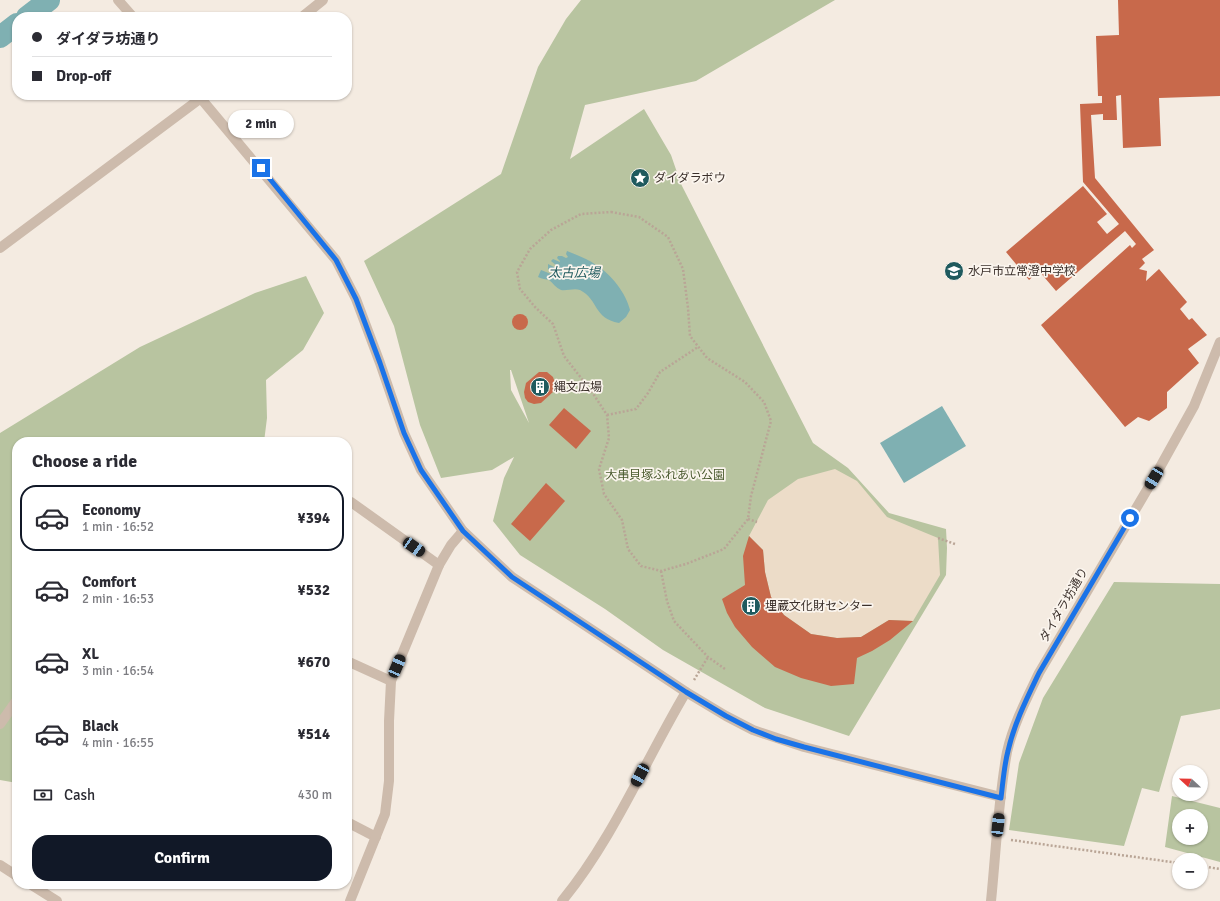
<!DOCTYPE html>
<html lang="en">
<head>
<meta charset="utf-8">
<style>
	body { margin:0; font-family:Signika,"Noto Sans JP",sans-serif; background:#f2f2f3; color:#2b2b33; height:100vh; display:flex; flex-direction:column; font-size:15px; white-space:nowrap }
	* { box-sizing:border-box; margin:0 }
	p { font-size:13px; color:#7c7c81 }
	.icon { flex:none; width:22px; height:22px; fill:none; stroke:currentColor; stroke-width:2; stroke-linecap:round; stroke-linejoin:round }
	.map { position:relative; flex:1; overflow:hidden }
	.side { position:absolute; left:12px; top:437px; width:340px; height:452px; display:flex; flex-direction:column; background:#fff; border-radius:16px; box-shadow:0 1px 3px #0004 }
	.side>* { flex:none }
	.guide { position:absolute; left:12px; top:12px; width:340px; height:88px; border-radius:16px; box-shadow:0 1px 3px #0004; display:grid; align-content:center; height:88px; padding:0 20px; background:#fff }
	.needle { width:26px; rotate:292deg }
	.fabs { position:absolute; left:1172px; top:765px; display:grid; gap:8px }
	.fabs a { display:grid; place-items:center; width:36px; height:36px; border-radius:50%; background:#fff; box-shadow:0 1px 3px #0004; font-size:20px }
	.end { position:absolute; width:18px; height:18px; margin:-9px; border:5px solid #1a73e8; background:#fff; box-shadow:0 0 0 2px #fff }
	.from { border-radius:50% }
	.bubble { position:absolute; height:28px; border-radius:14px; background:#fff; box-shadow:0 1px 3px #0004; font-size:13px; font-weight:700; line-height:28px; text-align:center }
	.car { position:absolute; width:12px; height:24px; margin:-12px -6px; border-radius:5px; box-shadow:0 0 3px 1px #0007; background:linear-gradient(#222 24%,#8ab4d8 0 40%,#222 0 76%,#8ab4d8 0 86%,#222 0) }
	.guide b { display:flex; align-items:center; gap:14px; height:38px; font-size:15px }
	.guide b+b { border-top:1px solid #e1e1e2 }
	.guide i { width:10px; height:10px; background:#2b2b33 }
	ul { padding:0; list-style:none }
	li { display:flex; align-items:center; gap:12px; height:66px; margin:0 8px 6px; padding:0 12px; border:2px solid transparent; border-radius:16px }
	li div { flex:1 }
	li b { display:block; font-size:15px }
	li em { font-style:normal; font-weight:700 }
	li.selected { border-color:#111827 }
	li>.icon { width:36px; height:36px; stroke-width:1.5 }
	h2 { padding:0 20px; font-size:18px; line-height:48px }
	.pay { display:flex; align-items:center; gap:10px; height:44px; padding:0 20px; font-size:15px }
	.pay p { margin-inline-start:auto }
	.button { display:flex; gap:8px; margin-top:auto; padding:8px 20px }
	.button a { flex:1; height:46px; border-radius:16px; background:#111827; color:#fff; font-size:16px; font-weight:700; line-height:46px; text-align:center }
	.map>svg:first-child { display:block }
	.green { fill:#b8c4a0; fill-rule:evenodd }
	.plaza { fill:#ecdcc8 }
	.water { fill:#7fb0b2 }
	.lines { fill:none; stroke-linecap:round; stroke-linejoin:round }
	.canal { stroke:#7fb0b2; stroke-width:22 }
	.building { fill:#c8694b }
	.path { stroke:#b9a596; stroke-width:2.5; stroke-dasharray:2 2; stroke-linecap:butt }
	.minor { stroke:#cdbbac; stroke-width:10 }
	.route { stroke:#1a73e8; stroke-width:5 }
	.labels { text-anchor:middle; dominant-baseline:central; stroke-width:3.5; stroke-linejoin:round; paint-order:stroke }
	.poi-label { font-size:12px; fill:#3b302b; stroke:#fbf5ee; text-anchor:start }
	.park-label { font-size:12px; fill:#4a5a2e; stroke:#fbf5ee }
	.street-label { font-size:12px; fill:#3b302b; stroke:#fbf5ee }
	.water-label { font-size:13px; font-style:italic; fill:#1f5a5e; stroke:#fbf5ee }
</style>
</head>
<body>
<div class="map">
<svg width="1220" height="901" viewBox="0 0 1220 901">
	<rect width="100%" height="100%" fill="#f4ebe1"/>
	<g class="green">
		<path d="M581,0H835L696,81L585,105L570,159L644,109L671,155L681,184L813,443L848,468L889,513L946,529L947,548L946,575L849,736L765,708L663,650L605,609L520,555L493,521L504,478L514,457L492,470L441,478L420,425L394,326L364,261L501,174L538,67L566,19ZM510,370H511L529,423L511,390Z"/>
		<path d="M306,276L324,313L303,350L266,380L267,418L264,442H17V783L0,780V433L140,347L255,293Z"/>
		<path d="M1114,582L1220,584V709L1181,716L1159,792L1142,788L1124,846L1009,830L1019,763L1043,698Z"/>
		<path d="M1172,796L1220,808V862L1165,847ZM1179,816H1201V838H1179Z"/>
	</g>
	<path class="plaza" d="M835,469L857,481L887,517L938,538L940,575L913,621L889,620L861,637L837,638L811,634L784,615L771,597L765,572L763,550L749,536L768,500L798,479Z"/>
	<g class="water">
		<path d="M567,251C577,255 588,259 596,265C611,274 626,293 630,310L626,317L619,323C593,318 599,300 580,290C574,288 567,291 561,290C556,288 553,283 549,280C546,279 542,279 538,277L541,270L551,274L553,272L548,269V264L556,268L557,266L551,261L553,259L560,262V261L557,258L558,256H562L566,258L568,257L566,254Z"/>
		<path d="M942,406L966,446L904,483L880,443Z"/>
	</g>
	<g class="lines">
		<g class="canal">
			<path d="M27,17L49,0"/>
			<path d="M0,37L17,24"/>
		</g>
	</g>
	<g class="building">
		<path d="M1118,0H1220V96L1159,98L1161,146L1123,148L1121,95L1116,96L1117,120H1103V114L1091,115L1095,178L1154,250L1142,259L1145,263L1139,269L1147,271L1146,281L1159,269L1187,302L1180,309L1189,320L1192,318L1207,335L1188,349L1199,363L1167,392V408L1149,421L1138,417L1125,427L1041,325L1130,245L1132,248L1136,244L1125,231L1056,291L1039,271L1029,280L1006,252L1083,186L1107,214L1097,222L1107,234L1119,224L1083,182L1080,104L1102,103V96H1098L1096,36L1119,35Z"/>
		<circle cx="520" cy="322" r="8"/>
		<path d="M539,372H547L553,377L555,383L554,391L541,403L534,404L528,402L525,398L524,392L526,383Z"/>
		<path d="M564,408L591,431L576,449L549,425Z"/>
		<path d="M546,483L565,501L530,541L511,524Z"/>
		<path d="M749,536L763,550L765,572L771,597L784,615L811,634L837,638L861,637L889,620L913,621L890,640L872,651L857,658L854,684L831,686L801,678L775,667L752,647L735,627L727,613L722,599L745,585L743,556Z"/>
	</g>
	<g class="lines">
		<g class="path">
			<path d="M611,212L639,217L668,237L683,269L688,308L690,336L707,358L745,382L764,402L771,421L751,496L748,519L724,549L686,564L661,571L641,566L628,549L622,520L604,494L599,469L609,438L607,415L592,392L564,356L553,324L535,307L520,289L517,272L530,249L551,230L581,214Z"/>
			<path d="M607,415L636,409L648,393L660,372L698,347"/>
			<path d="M748,519L757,522"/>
			<path d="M938,538L955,544"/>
			<path d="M661,571L667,601L674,621L708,657L725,669"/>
			<path d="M694,680L708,657"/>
			<path d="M1011,840L1179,863"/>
			<path d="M1201,866L1220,869"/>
		</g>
		<g class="minor">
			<path d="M118,0L133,17"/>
			<path d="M302,17L323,0"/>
			<path d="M198,95L336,260L356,299L380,363L404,433L421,470L463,531L512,577L686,692L726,716L753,730L804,747L1001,797"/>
			<path d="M0,248L205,95"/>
			<path d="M351,502L439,565"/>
			<path d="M347,661L391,681"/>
			<path d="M0,724L17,700"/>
			<path d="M347,822L376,837"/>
			<path d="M0,865L17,876"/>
			<path d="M30,884L57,901"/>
			<path d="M350,901L385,814L389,781V721L391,681L439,565L451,545L463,531"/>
			<path d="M562,901C613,839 645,761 686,692"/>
			<path d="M991,901C996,852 998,801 1007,752C1013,725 1027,698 1039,673L1154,478L1194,406L1220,342"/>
		</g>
	</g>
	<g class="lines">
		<path class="route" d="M261,168L336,260L356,299L380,363L404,433L421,470L463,531L512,577L686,692L726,716L753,730L776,739L804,747L1001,798C1003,782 1004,766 1008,751C1014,724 1027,698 1039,673L1130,518"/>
	</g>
	<defs>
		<symbol id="sight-disc" viewBox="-11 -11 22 22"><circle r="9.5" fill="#1f5a5e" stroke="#fbf5ee"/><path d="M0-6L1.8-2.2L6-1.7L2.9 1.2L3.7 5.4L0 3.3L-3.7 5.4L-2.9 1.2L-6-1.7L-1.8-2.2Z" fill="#fff"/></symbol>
		<symbol id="school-disc" viewBox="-11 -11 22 22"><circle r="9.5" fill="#1f5a5e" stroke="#fbf5ee"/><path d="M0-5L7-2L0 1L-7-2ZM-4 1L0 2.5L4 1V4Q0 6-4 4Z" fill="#fff"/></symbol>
		<symbol id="building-disc" viewBox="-11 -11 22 22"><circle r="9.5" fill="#1f5a5e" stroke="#fbf5ee"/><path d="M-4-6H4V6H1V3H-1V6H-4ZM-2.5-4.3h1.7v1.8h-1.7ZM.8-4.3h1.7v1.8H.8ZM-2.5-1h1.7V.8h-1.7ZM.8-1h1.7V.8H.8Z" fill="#fff"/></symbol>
	</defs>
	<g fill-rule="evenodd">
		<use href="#sight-disc" x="629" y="167" width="22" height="22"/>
		<use href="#school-disc" x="943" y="260" width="22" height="22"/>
		<use href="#building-disc" x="529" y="376" width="22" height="22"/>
		<use href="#building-disc" x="740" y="595" width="22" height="22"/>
	</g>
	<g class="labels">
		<g class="poi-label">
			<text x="654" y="178">ダイダラボウ</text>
			<text x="968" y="271">水戸市立常澄中学校</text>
			<text x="554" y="387">縄文広場</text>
			<text x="765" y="606">埋蔵文化財センター</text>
		</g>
		<g class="park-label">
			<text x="665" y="475">大串貝塚ふれあい公園</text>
		</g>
		<g class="street-label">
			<text transform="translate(1064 605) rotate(-60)">ダイダラ坊通り</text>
		</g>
		<g class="water-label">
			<text x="574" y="273">太古広場</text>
		</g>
	</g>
</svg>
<div class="fabs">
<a><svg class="needle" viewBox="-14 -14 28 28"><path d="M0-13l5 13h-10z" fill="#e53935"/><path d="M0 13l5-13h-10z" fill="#7c7c81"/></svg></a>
<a>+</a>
<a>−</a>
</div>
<i class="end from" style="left:1130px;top:518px"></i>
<i class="end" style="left:261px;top:168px"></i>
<div class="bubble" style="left:228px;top:110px;width:66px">2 min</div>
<i class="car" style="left:1154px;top:478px;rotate:211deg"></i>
<i class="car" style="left:414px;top:547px;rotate:125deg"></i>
<i class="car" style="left:397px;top:666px;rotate:23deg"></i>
<i class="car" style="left:640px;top:775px;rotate:208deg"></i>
<i class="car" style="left:998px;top:825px;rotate:6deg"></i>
<div class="guide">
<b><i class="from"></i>ダイダラ坊通り</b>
<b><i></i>Drop-off</b>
</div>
<section class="side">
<h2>Choose a ride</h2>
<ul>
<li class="selected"><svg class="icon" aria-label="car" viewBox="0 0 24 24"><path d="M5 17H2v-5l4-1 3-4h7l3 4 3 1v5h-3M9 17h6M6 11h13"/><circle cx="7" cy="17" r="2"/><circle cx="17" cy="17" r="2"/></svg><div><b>Economy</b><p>1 min · 16:52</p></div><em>¥394</em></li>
<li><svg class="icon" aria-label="car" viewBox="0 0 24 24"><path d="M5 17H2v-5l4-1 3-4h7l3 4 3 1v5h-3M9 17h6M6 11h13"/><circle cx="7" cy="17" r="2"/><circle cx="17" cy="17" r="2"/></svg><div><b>Comfort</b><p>2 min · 16:53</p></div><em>¥532</em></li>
<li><svg class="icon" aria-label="car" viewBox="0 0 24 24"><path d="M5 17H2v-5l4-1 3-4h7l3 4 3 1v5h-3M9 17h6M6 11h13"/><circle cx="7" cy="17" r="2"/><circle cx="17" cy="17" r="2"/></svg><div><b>XL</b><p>3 min · 16:54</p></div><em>¥670</em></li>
<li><svg class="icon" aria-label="car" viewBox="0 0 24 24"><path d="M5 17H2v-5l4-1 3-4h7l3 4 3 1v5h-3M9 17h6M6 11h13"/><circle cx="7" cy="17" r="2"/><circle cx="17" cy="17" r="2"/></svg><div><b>Black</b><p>4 min · 16:55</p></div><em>¥514</em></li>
</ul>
<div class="pay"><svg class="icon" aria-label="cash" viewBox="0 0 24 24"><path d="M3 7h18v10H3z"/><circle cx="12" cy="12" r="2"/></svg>Cash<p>430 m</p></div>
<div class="button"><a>Confirm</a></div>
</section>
</div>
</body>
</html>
